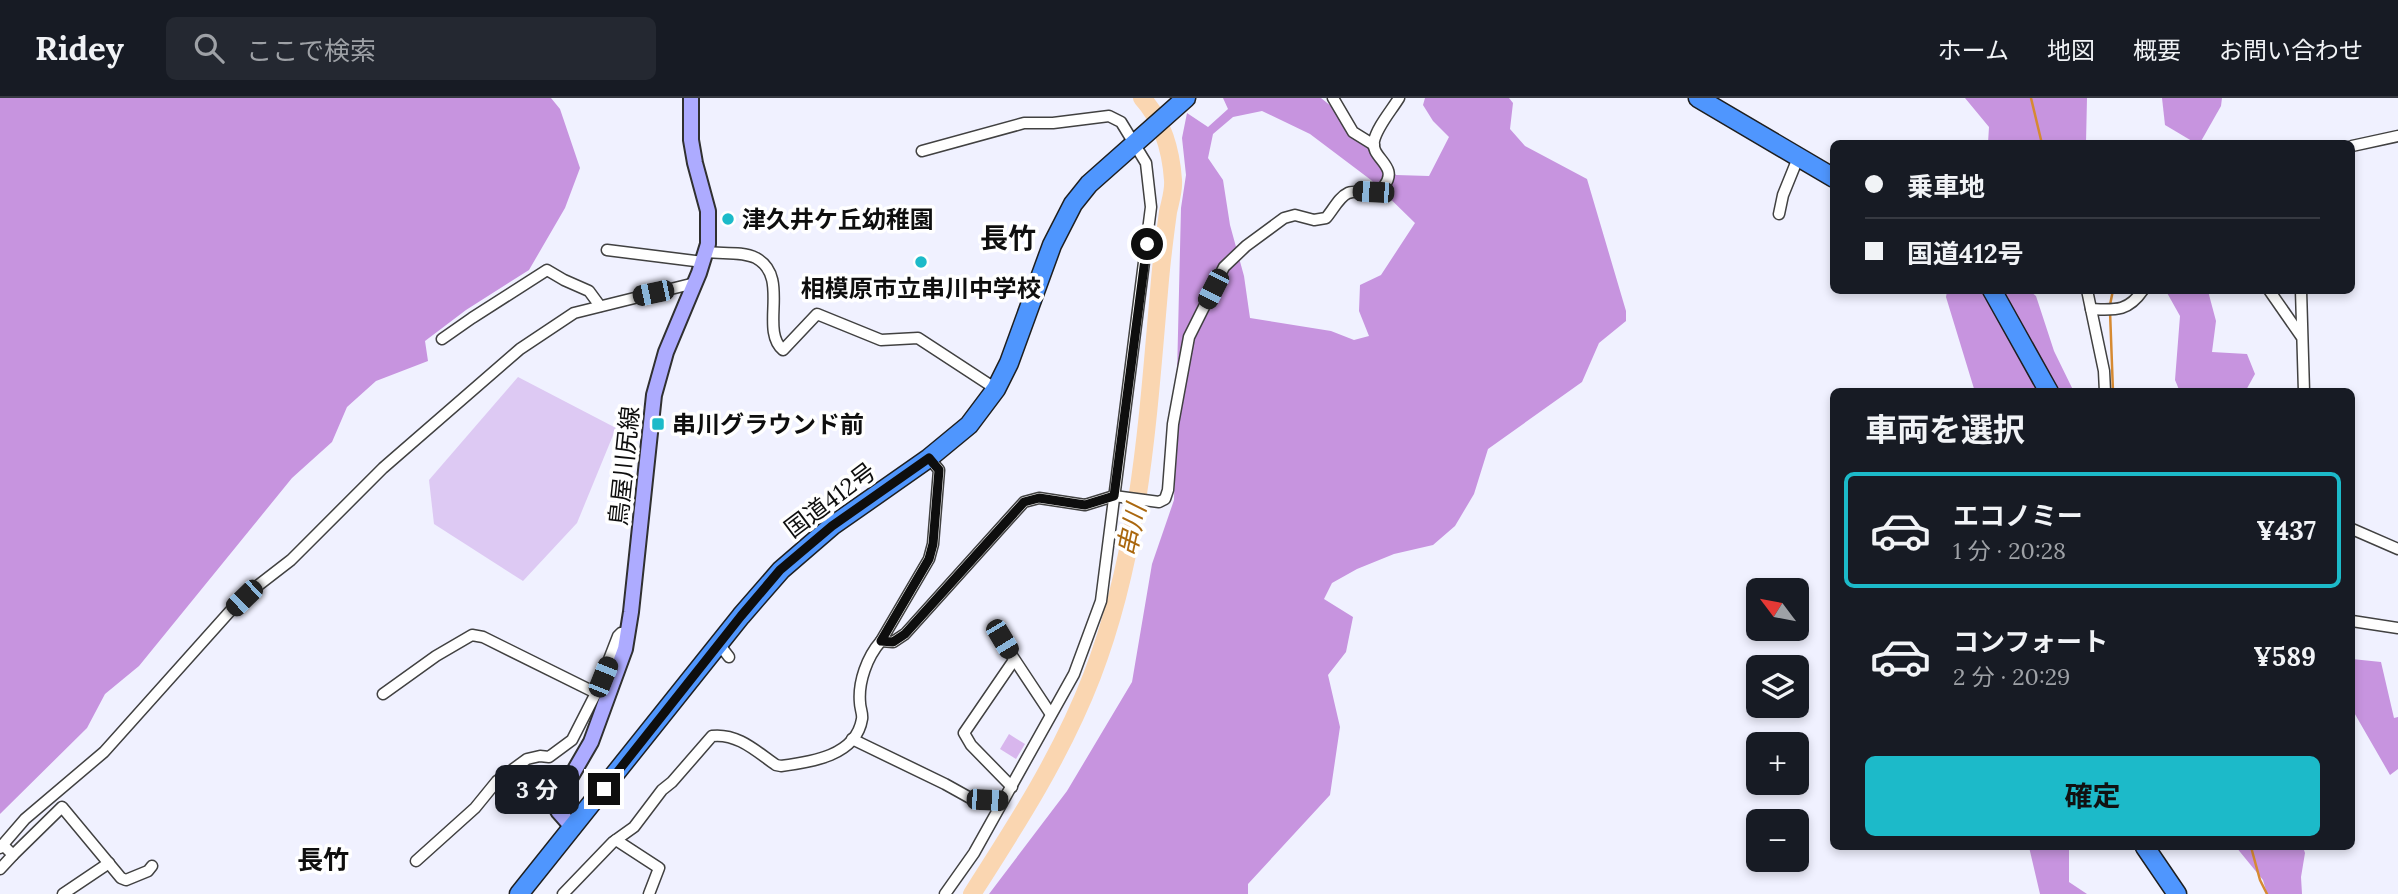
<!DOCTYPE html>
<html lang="ja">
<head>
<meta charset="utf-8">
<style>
	body { margin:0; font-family:Lora,"Noto Sans JP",serif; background:#242831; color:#f1f3f6; height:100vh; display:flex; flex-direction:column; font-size:26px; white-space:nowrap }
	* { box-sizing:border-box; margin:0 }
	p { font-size:23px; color:#9ea1a6 }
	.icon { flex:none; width:38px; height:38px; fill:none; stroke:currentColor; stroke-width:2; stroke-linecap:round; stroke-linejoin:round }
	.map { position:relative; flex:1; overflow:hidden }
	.drawer { position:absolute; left:1830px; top:290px; width:525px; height:462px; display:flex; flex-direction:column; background:#171b24; border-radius:10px; box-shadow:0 4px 10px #0003 }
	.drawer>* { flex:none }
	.banner { position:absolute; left:1830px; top:42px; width:525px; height:154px; border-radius:10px; box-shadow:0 4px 10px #0003; display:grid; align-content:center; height:154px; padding:0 35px; background:#171b24 }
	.needle { width:46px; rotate:302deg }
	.fabs { position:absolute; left:1746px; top:480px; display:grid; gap:14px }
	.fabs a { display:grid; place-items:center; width:63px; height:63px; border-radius:10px; background:#171b24; box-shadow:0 4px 10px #0003; font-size:35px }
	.end { position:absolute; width:32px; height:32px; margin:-16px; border:9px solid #0e0e0e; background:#fff; box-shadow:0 0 0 4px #fff }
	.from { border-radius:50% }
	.bubble { position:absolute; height:49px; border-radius:10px; background:#171b24; box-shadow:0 4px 10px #0003; font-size:23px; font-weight:700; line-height:49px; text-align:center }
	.car { position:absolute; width:21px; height:42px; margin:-21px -10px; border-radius:9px; box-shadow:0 0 5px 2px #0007; background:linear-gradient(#222 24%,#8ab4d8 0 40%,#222 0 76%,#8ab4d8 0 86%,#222 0) }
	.banner b { display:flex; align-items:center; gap:24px; height:66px; font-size:26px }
	.banner b+b { border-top:2px solid #363941 }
	.banner i { width:18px; height:18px; background:#f1f3f6 }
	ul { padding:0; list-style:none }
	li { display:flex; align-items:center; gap:21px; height:116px; margin:0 14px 10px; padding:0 21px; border:4px solid transparent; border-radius:10px }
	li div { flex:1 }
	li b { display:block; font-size:26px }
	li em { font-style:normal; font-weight:700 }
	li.on { border-color:#1cbac9 }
	li>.icon { width:63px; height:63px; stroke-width:1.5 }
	h2 { padding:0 35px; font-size:32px; line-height:84px }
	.button { display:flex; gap:14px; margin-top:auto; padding:14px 35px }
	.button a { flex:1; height:80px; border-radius:10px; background:#1cbac9; color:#111; font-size:28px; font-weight:700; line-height:80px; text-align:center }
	header { display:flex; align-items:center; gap:42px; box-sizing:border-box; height:98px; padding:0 35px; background:#171b24; border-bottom:2px solid #363941 }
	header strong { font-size:33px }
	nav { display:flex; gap:38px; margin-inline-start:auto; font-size:24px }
	.search { width:490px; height:63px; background:#242831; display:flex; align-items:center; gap:18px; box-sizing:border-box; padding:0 24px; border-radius:10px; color:#9ea1a6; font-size:26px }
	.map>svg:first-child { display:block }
	.green { fill:#d8b6ed }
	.forest { fill:#c794df; fill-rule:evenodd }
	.pitch { fill:#ddc9f3 }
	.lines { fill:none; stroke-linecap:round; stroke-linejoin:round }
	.stream { stroke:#d68a32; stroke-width:2.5 }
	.river { stroke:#fad6b1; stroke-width:18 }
	.street-casing { stroke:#414141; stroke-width:13 }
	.secondary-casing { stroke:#303030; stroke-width:18 }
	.highway-casing { stroke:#1f1f1f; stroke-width:21 }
	.street { stroke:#fff; stroke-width:10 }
	.secondary { stroke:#adabff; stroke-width:14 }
	.highway { stroke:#4f96fe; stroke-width:18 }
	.route { stroke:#0e0e0e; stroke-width:9 }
	.poi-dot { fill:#1cbac9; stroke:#fff; stroke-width:2.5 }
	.labels { text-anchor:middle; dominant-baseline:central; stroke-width:7; stroke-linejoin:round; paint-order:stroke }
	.poi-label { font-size:24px; font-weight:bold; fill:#0e0e0e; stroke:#fff; text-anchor:start }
	.street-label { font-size:24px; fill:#0e0e0e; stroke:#fff }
	.water-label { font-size:26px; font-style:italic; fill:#aa670e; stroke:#fff }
	.neighbourhood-label { font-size:26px; font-weight:bold; fill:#0e0e0e; stroke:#fff }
	.quarter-label { font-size:28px; font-weight:bold; fill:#0e0e0e; stroke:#fff }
</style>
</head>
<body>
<header>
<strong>Ridey</strong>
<div class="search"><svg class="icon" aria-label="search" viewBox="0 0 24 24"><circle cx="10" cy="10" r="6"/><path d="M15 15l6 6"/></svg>ここで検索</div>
<nav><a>ホーム</a><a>地図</a><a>概要</a><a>お問い合わせ</a></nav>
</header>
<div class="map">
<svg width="2398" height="796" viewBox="0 0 2398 796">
	<rect width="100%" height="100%" fill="#f0f1ff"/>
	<path class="green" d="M1009,636L1025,646L1016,661L1000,651Z"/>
	<g class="forest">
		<path d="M0,0H551L560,11L580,70L565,110L529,172L466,212L425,243L428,263L376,283L347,309L332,344L292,380L139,568L105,596L87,630L0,716Z"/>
		<path d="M1223,0H1321L1363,34L1372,53L1396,77L1429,78L1449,39L1433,23L1423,7L1425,0H1509L1513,5L1510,31L1525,48L1587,81L1626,213V223L1599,245L1582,284L1488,351L1474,396L1455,428L1433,447L1394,456L1357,471L1332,485L1324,501L1353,519L1346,554L1328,577L1340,629L1330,697L1248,786V796H989L1067,693L1132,584L1152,466L1174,402L1181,110L1186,77L1182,40L1187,15L1208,29L1228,11ZM1262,13L1310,36L1371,82L1415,125L1381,177L1360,187L1359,213L1369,238L1354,242L1331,233L1250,220L1244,178L1230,127L1223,82L1208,60L1213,36L1233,19Z"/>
		<path d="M1965,0H2087L2086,45H1988L1989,29Z"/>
		<path d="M2162,0H2222L2221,8L2200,45L2197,46L2165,27Z"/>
		<path d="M1947,193H2030L2036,198L2054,253L2074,294H1975L1946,199Z"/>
		<path d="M2166,193H2208L2216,223L2212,254L2247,256L2255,276L2245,294H2180L2175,282L2180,218Z"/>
		<path d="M2352,561L2381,564L2394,620L2398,619V671L2390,677L2352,611Z"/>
		<path d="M2029,749H2069V784L2087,796H2040Z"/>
		<path d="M2236,749H2303L2305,755L2301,779L2302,796H2267L2263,782Z"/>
	</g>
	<path class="pitch" d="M518,279L616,330L577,425L523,483L434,426L429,382Z"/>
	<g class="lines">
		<g class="stream">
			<path d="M2031,0L2042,46"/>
			<path d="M2110,207L2113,192"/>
			<path d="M2110,213L2113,294"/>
			<path d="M2251,749L2260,782L2267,796"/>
		</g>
		<path class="river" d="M972,796C1017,726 1062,656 1092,578C1141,450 1148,317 1160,182C1162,159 1165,136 1168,114C1170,104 1174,93 1173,82C1171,53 1162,22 1142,0"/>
		<defs>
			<g id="street">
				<path d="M1333,0L1353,34L1374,47"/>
				<path d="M2352,48L2398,38"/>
				<path d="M922,53L1024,25H1053L1109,18L1121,24L1146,65L1151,109L1101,503L1074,576L974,755L945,796"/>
				<path d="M1779,116L1783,97L1798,60"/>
				<path d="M607,152L703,164"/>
				<path d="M707,154C722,156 742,153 756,160C791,179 759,232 783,252L817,216L881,242L918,240L996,291"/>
				<path d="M2087,192L2104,273L2105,294"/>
				<path d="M2269,192L2301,238"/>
				<path d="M2301,192L2304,294"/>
				<path d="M2091,211C2115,212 2128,214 2143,192"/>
				<path d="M442,241L472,220L547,172L564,182L589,193L600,208"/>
				<path d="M929,360L939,372L933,446L929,461L881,543L893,544L905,536L1024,404L1039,400L1085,407L1114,398L1159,404L1165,401L1168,392L1173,326L1189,239L1224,169L1246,148L1284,120L1295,117L1314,122L1326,120C1333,112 1339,99 1348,95C1360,91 1375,99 1384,88C1400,68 1370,60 1374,43C1377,29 1391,13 1399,0"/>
				<path d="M2352,431L2398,451"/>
				<path d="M2352,523L2398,530"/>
				<path d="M1001,541L1050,615"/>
				<path d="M719,546L729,559"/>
				<path d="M383,596L436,558L472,537L483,539L596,595L618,538L621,535L628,534"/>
				<path d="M852,641L945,686L972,701L1002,703"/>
				<path d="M1012,689L971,647L964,635L1014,562"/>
				<path d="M616,742L659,770L649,796"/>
				<path d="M3,747L13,757L62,709L121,780L126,782L148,773L152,768"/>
				<path d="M0,750L25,721L104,654L232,511L256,489L291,462L383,370L520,251L574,215L695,185"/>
				<path d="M416,763L475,710L497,683L527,661L540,658L549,659L572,642L596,595"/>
				<path d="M0,771L13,757"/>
				<path d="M63,796L109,765"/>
				<path d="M563,796L613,744L634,729L662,692L672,684L712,638C738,635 757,654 776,667L781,668C811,664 856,658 862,621C863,616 860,610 860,605C858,584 867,559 881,543"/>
			</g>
			<path id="secondary" d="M573,730L558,713V701L591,644L625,551L631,514L654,297L666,254L699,175L708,146V113L695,65L691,42V0"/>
			<g id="highway">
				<path d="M1698,0L1834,80"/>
				<path d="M1992,192L2049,294"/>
				<path d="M2145,749L2177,796"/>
				<path d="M519,796L741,518L781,472L832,428L929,360L969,327L996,291L1009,265L1052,147L1073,106L1089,86L1186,0"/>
			</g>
		</defs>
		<use href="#street" class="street-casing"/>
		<use href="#secondary" class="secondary-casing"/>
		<use href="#highway" class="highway-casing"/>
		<use href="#street" class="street"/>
		<use href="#secondary" class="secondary"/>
		<use href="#highway" class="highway"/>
	</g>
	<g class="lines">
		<path class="route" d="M604,691L741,518L780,472L832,428L929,360L939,372L933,446L929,461L881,543L893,544L905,536L1024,404L1039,400L1085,407L1114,398L1147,146"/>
	</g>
	<g class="poi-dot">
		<circle cx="728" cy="121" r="7"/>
		<circle cx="921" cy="164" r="7"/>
		<rect x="651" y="319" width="14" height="14" rx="3.5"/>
	</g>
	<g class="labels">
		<g class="poi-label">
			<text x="742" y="121">津久井ケ丘幼稚園</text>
			<text x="921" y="190" text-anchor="middle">相模原市立串川中学校</text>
			<text x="672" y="326">串川グラウンド前</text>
		</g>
		<g class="street-label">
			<text transform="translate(624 368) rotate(-84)">鳥屋川尻線</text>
			<text transform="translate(830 402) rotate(-37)">国道412号</text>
		</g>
		<g class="water-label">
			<text transform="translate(1131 432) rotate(-78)">串川</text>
		</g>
		<g class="neighbourhood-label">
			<text x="323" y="761">長竹</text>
		</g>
		<g class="quarter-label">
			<text x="1008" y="140">長竹</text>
		</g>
	</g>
</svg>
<div class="fabs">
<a><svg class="needle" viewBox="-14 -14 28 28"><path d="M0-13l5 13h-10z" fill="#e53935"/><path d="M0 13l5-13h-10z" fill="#9ea1a6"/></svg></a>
<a><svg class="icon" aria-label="layers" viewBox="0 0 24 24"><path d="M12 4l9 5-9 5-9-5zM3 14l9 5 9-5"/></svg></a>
<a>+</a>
<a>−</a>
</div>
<i class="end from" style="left:1147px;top:146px"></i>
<i class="end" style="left:604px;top:691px"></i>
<div class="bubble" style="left:495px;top:667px;width:84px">3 分</div>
<i class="car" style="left:1373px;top:94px;rotate:273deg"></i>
<i class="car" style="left:1213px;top:191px;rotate:207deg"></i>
<i class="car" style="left:653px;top:195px;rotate:258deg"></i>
<i class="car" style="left:244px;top:500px;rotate:226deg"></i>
<i class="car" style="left:1002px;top:541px;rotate:149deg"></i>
<i class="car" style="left:603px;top:579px;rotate:22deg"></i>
<i class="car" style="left:987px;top:702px;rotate:93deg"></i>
<div class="banner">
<b><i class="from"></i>乗車地</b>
<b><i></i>国道412号</b>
</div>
<section class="drawer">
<h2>車両を選択</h2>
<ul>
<li class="on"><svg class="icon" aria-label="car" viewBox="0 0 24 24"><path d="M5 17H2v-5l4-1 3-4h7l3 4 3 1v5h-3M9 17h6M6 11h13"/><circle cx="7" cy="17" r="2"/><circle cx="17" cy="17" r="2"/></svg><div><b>エコノミー</b><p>1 分 · 20:28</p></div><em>¥437</em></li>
<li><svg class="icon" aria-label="car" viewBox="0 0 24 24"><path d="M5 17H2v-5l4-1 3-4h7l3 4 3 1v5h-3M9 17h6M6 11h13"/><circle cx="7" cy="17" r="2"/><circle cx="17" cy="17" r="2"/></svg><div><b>コンフォート</b><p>2 分 · 20:29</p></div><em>¥589</em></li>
</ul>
<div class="button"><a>確定</a></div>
</section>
</div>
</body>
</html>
